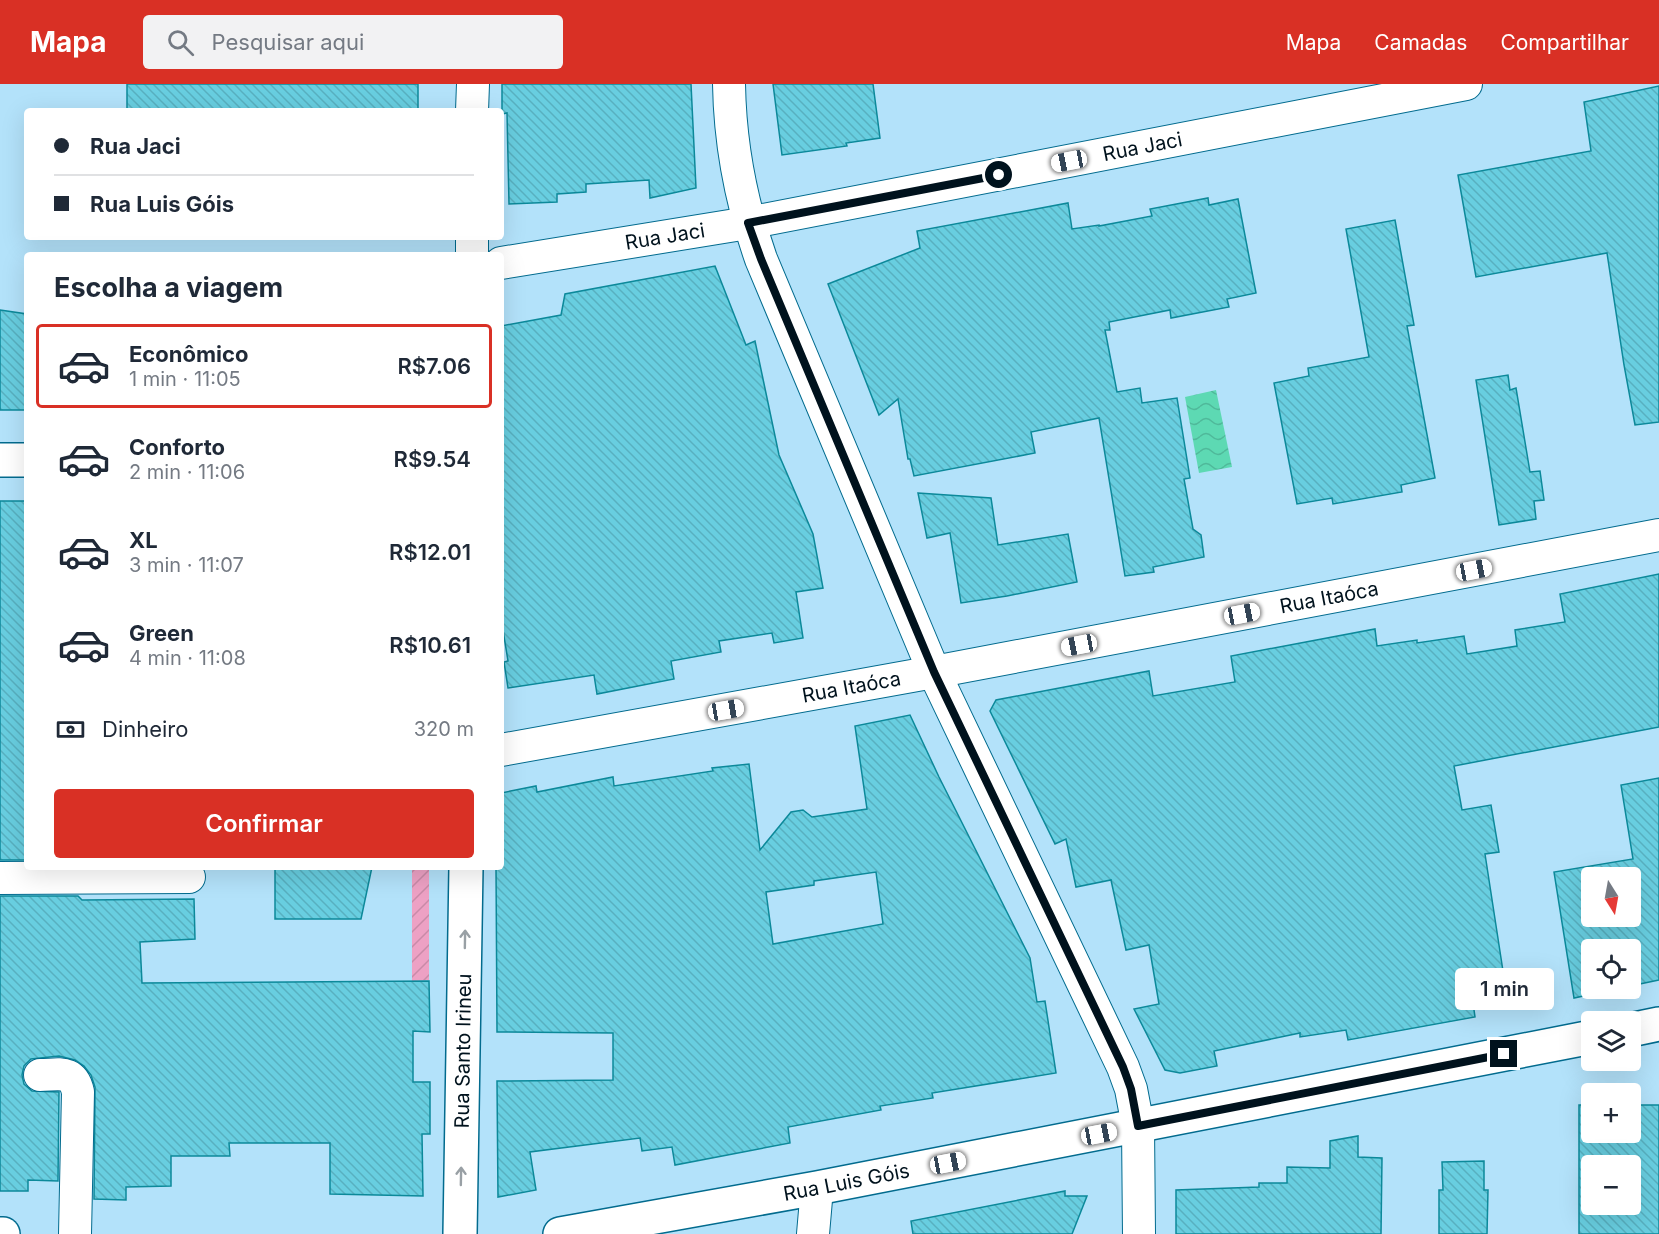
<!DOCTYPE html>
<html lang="pt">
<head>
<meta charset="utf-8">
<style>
	body { margin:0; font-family:Inter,sans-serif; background:#f2f2f3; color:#1f2937; height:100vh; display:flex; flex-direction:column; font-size:22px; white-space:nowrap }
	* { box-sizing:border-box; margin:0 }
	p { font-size:20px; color:#747a83 }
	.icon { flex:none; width:33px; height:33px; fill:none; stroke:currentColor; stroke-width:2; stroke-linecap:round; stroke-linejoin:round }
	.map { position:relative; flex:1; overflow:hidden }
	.drawer { position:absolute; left:24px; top:168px; width:480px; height:618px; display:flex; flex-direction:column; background:#fff; border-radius:6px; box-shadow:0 6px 24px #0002 }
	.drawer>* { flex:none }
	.guide { position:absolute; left:24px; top:24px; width:480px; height:132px; border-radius:6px; box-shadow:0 6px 24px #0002; display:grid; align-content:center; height:132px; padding:0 30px; background:#fff }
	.needle { width:39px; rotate:169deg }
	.fabs { position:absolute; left:1581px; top:783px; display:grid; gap:12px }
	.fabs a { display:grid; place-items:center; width:60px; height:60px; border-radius:6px; background:#fff; box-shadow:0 6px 24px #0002; font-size:30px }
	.end { position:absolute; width:27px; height:27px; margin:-14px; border:8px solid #00121d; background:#fff; box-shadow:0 0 0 3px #fff }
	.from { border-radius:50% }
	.bubble { position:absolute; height:42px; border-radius:6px; background:#fff; box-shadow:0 6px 24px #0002; font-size:20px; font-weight:600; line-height:42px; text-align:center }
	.car { position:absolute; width:18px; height:36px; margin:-18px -9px; border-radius:8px; box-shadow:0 0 4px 2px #0007; background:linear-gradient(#fff 24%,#345 0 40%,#fff 0 76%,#345 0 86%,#fff 0) }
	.guide b { display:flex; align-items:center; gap:21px; height:57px; font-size:22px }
	.guide b+b { border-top:2px solid #e0e1e3 }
	.guide i { width:15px; height:15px; background:#1f2937 }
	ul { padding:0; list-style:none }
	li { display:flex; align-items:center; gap:18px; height:84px; margin:0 12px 9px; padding:0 18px; border:3px solid transparent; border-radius:6px }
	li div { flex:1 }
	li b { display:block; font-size:22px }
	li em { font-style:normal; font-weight:600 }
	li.on { border-color:#d93025 }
	li>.icon { width:54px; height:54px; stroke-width:1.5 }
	h2 { padding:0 30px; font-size:27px; line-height:72px }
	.pay { display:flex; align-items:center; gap:15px; height:66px; padding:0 30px; font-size:22px }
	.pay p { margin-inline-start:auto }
	.cta { display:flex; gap:12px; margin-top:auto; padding:12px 30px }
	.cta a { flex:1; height:69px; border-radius:6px; background:#d93025; color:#fff; font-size:24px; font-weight:600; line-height:69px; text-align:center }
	header { display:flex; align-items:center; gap:36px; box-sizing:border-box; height:84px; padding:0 30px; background:#d93025; color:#fff }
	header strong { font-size:28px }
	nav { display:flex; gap:33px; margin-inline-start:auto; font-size:21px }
	.search { width:420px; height:54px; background:#f2f2f3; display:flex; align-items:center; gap:15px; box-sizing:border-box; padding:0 21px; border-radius:6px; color:#747a83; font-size:22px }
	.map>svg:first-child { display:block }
	.garden { fill:url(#garden-furrows) }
	.water { fill:url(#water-waves) }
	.building { fill:url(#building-back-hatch); stroke:#0c899a; stroke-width:1.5; fill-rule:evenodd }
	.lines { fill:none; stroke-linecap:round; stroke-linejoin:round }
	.minor-casing { stroke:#026b8e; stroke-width:34 }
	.tertiary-casing { stroke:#026b8e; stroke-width:36 }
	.minor { stroke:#fff; stroke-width:32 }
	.tertiary { stroke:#fff; stroke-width:33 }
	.oneway { stroke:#99a0a5 }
	.route { stroke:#00121d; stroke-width:8 }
	.labels { text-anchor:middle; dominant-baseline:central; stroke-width:6; stroke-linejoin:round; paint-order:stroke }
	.street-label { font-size:20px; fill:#00121d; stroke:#fbfbfb }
</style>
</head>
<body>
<header>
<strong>Mapa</strong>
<div class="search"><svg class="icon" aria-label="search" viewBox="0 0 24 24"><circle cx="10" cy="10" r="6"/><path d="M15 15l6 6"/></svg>Pesquisar aqui</div>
<nav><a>Mapa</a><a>Camadas</a><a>Compartilhar</a></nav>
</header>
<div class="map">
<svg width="1659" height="1150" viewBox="0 0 1659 1150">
	<defs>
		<pattern id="garden-furrows" width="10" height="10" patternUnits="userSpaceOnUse" patternTransform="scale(1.5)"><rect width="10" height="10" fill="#eda1c4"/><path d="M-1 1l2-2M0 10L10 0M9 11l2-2" fill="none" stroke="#c98aa8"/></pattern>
		<pattern id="water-waves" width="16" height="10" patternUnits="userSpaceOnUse" patternTransform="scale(1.5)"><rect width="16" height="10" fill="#5dd9b3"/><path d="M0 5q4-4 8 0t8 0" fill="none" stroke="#4fb99a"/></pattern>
		<pattern id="building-back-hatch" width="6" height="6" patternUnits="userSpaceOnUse" patternTransform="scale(1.5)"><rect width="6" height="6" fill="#68cee0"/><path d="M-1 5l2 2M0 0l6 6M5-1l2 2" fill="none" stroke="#58b0c0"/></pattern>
	</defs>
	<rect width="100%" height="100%" fill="#b3e2fa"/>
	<path class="garden" d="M412,783H429V896L412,897Z"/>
	<path class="water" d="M1216,306L1232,383L1199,389L1185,313Z"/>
	<g class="building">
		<rect x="127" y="0" width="291" height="27"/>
		<path d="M502,0H691L696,104L650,114L649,96L586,100V108L557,110V118L509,120L507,29L502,30Z"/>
		<path d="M773,0H873L880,54L846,59L847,62L782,71Z"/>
		<path d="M1659,2V338L1635,341L1624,281L1607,169L1476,193L1458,91L1591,67L1584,18Z"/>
		<path d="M1208,114L1209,121L1238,115L1256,209L1227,215L1229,223L1171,234L1170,226L1109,238L1110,246H1105L1117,308L1140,304L1142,319L1177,314L1190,394L1184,395L1193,445L1201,451L1204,473L1153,483L1154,488L1125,492L1099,334L1031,348L1035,369L914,392L910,375H908L898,315L879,331L828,200L920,164L917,147L1068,119L1072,145L1099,141V142L1152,132L1150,125Z"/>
		<path d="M1395,136L1414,241L1407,242L1435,394L1401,401L1402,408L1333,420L1332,414L1297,420L1274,299L1309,292L1308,284L1369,273L1346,145Z"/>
		<path d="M715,182L746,261L755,257L779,371L813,450L823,504L796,508L803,554L774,559L772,549L719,557L721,568L671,577L674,595L597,610L594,591L508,604L504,578L508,577L501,534V242L561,231L565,210Z"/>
		<path d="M0,226L27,230V326H0Z"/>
		<path d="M1508,291L1510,306L1516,304L1530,388L1540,387L1544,416L1534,417L1536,435L1499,441L1476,296Z"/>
		<path d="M918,409L991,414L998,461L1068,450L1077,498L1007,512L961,519L950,449L927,454Z"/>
		<rect x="0" y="417" width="27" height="359"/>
		<path d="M1659,490V643L1454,682L1462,726L1491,721L1499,768L1485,770L1505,900L1471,905L1475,933L1348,956L1346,946L1300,953V949L1214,967L1217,982L1180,989L1165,986L1134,925L1159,920L1149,861L1126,866L1111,796L1076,803L1066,755L1055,760L990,627L996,616L1149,587L1153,612L1235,598L1231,572L1375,545L1377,562L1417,556V559L1464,552L1467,570L1517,562L1515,546L1565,538L1560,510Z"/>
		<path d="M910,631L939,693L1030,874L1037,918L1045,917L1056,989L932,1009L933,1014L880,1022L881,1026L788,1043L790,1059L675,1081L672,1063L642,1067L640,1054L530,1068L536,1106L498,1113L497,997L613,996V949L497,948L496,783H501V709L536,702L537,708L613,693L614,702L713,687L712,684L749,680L760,766L791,728L803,726L812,733L867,725L855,642ZM876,788L883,840L773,860L766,808L814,801V797Z"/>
		<path d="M1659,694V896L1630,902V866H1592V904H1620L1574,914L1554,788L1633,775L1621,701ZM1592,794H1630V832H1592Z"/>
		<path d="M275,783H372L361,835H275Z"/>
		<path d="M0,812H78L82,816L194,815L195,855L140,858L142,899L429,897L430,948L413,947V998H430V1050H422L423,1112L330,1110V1059H229L230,1072H171V1102L126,1103V1116L94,1115L95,1003L91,991L84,982L75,976L59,972L31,975L24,982L22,991L24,1000L32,1007L59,1008L58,1097L28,1096V1107H0Z"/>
		<path d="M1579,1021H1592V1048H1630V1021H1659V1150H1579ZM1592,1082H1630V1120H1592Z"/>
		<path d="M1358,1052V1073L1382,1074L1381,1150H1176V1106L1259,1103V1099H1287V1083L1330,1084V1057Z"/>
		<path d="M1484,1077V1106H1488L1487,1150H1439V1106H1443L1442,1078Z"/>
		<path d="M1065,1107V1112H1087L1072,1150H913L911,1137Z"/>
	</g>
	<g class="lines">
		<defs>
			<g id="minor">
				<path d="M729,0C730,61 741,118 761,175L934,588L1123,983L1131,1005L1138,1042L1139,1150"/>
				<path d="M472,27L473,0"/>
				<path d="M472,153V171"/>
				<path id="s1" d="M501,179L748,139L1466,0"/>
				<path id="s2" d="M501,666L934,588L1659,451"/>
				<path d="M0,794L189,793"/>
				<path d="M40,991C59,991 73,985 78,1008L75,1150"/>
				<path d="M813,1150L817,1104"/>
			</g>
			<g id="tertiary">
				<path d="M0,376H27"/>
				<path d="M1630,946L1659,940"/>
				<path d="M0,1150H3"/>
				<path id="s3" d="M460,1150L466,783"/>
				<path id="s4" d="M560,1150L817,1104L1592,953"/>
			</g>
		</defs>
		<use href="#minor" class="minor-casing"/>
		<use href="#tertiary" class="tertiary-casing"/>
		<use href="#minor" class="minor"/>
		<use href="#tertiary" class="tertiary"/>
	</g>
	<defs><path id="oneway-shaft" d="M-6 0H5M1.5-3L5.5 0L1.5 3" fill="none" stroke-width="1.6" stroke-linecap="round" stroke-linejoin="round" transform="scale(1.5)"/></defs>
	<g class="oneway">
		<use href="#oneway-shaft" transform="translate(465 855) rotate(-89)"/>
		<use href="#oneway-shaft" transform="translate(461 1092) rotate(-89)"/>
	</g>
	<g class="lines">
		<path class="route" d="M999,91L748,139L761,175L934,588L1123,983L1131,1005L1138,1042L1504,970"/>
	</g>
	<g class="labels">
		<g class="street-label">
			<text stroke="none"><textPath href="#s1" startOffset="652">Rua Jaci</textPath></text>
			<text stroke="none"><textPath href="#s1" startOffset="166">Rua Jaci</textPath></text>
			<text stroke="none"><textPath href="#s2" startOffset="842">Rua Itaóca</textPath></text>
			<text stroke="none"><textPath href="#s2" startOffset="356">Rua Itaóca</textPath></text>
			<text stroke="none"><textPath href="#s3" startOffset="183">Rua Santo Irineu</textPath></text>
			<text stroke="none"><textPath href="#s4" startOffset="291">Rua Luis Góis</textPath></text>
		</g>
	</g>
</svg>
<div class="fabs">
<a><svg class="needle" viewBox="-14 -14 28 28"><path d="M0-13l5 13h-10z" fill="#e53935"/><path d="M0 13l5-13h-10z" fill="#747a83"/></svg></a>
<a><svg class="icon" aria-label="locate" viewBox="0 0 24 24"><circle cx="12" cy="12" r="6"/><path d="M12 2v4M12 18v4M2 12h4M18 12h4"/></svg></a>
<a><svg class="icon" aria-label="layers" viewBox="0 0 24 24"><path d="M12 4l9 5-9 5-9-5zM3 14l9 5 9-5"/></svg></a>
<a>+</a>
<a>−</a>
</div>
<i class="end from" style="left:999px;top:91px"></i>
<i class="end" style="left:1504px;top:970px"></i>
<div class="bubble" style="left:1455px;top:884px;width:99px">1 min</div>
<i class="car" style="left:1069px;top:77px;rotate:259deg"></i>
<i class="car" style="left:1474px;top:486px;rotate:79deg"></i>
<i class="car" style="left:1242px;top:530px;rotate:79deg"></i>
<i class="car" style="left:1079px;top:561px;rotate:259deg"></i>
<i class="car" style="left:726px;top:626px;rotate:80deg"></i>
<i class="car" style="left:1099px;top:1050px;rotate:79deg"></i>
<i class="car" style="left:948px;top:1079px;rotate:79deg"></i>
<div class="guide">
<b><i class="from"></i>Rua Jaci</b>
<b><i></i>Rua Luis Góis</b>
</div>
<section class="drawer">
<h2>Escolha a viagem</h2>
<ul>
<li class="on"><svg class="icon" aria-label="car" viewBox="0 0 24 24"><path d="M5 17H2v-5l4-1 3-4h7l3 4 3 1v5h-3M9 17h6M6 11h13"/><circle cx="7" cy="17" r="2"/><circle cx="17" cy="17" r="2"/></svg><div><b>Econômico</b><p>1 min · 11:05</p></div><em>R$7.06</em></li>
<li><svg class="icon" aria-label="car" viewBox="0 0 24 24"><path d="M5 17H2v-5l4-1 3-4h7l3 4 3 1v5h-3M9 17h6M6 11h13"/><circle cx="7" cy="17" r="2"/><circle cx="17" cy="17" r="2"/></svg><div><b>Conforto</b><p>2 min · 11:06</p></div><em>R$9.54</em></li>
<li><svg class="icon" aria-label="car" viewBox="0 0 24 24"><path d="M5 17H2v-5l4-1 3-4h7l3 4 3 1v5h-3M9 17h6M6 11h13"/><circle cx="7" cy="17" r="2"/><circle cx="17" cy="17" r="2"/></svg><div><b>XL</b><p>3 min · 11:07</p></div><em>R$12.01</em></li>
<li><svg class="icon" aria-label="car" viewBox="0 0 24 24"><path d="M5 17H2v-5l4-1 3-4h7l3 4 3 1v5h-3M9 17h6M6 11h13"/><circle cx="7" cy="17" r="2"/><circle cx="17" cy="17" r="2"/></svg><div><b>Green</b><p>4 min · 11:08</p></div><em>R$10.61</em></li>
</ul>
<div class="pay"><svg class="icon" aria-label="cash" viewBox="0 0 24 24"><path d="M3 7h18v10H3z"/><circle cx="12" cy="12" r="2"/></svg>Dinheiro<p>320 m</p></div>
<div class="cta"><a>Confirmar</a></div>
</section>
</div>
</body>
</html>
